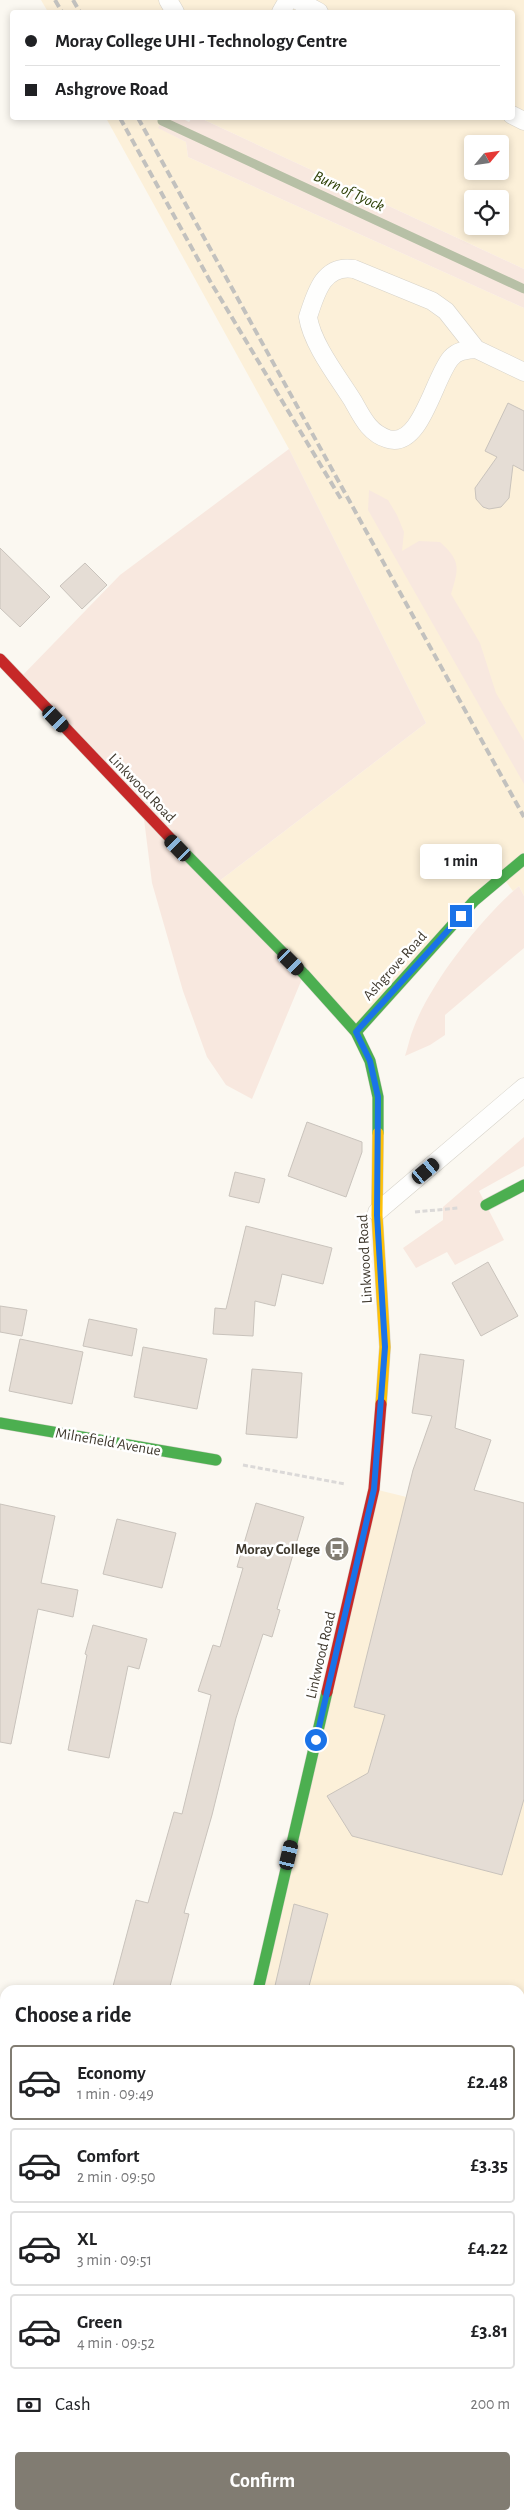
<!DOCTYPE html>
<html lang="en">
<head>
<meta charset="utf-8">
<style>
	body { margin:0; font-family:"Alegreya Sans",sans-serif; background:#f6f6f6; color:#202124; height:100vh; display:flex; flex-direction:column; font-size:19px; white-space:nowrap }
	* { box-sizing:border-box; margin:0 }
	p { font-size:16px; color:#757577 }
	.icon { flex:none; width:28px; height:28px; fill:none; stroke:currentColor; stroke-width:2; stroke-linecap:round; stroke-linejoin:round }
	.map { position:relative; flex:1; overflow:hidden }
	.sheet { position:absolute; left:0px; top:1985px; width:525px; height:535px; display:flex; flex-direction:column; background:#fff; border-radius:15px 15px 0 0; box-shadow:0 2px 8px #0003 }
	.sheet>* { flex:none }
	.top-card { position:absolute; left:10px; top:10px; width:505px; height:110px; border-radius:5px; box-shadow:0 2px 8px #0003; display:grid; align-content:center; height:110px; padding:0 15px; background:#fff }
	.needle { width:32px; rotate:61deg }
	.tools { position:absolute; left:464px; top:135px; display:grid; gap:10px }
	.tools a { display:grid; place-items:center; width:45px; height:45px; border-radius:5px; background:#fff; box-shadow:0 2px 8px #0003; font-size:25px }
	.end { position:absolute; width:22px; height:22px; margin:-11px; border:6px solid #1a73e8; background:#fff; box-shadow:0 0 0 2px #fff }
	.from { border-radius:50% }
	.bubble { position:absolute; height:35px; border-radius:5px; background:#fff; box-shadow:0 2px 8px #0003; font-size:16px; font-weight:700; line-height:35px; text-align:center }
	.car { position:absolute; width:15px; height:30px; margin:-15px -8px; border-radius:6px; box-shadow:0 0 4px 1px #0007; background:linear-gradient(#222 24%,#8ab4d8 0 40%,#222 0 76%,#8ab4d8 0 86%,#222 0) }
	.top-card b { display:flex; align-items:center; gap:18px; height:48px; font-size:19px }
	.top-card b+b { border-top:1px solid #e0e0e0 }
	.top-card i { width:12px; height:12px; background:#202124 }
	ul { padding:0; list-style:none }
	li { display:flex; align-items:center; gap:15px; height:75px; margin:0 10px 8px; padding:0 5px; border:2px solid #e0e0e0; border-radius:5px }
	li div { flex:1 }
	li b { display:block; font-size:19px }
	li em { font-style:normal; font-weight:700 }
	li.on { border-color:#817c72 }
	li>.icon { width:45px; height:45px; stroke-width:1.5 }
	h2 { padding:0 15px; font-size:22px; line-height:60px }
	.pay { display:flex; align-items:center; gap:12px; height:55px; padding:0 15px; font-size:19px }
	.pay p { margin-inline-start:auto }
	.primary-button { display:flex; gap:10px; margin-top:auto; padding:10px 15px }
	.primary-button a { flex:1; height:58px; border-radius:5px; background:#817c72; color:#fff; font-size:20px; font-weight:700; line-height:58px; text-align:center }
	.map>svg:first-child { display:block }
	.built { fill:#fcf0d9; fill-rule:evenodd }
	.green { fill:#f8e8df }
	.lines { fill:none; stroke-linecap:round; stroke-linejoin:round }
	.stream { stroke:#b7c0a6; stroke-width:9 }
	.building { fill:#e5ddd5; stroke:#c9c3bc }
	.lane-casing { stroke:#d6d2c9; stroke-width:19 }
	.street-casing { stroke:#d6d2c9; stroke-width:29 }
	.fast-casing { stroke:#d6d2c9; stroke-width:12 }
	.slow-casing { stroke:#d6d2c9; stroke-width:12 }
	.jam-casing { stroke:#d6d2c9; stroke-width:12 }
	.path { stroke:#dbd9d8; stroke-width:3; stroke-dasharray:5 2.5; stroke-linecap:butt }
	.lane { stroke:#fefefd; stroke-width:18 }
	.street { stroke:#fefefd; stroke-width:28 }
	.fast { stroke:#4caf50; stroke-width:11 }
	.slow { stroke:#ffc107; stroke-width:11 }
	.jam { stroke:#c62828; stroke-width:11 }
	.rail { stroke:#c2c1be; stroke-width:4; stroke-dasharray:8 4; stroke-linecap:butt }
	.route { stroke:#1a73e8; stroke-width:6 }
	.labels { text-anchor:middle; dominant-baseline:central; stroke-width:5; stroke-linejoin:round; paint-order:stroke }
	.street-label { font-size:15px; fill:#3f392e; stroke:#fff }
	.poi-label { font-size:15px; font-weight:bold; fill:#3f392e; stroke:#fff; text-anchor:end }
	.water-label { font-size:16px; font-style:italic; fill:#2e4007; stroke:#fff }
</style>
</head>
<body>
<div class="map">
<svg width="524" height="2520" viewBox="0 0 524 2520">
	<rect width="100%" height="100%" fill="#fbf8f1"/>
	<g class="built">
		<path d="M41,0H524V269L200,118H512V12H48ZM472,144H500V171H472ZM472,199H500V226H472Z"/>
		<path d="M106,118H164L159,128L186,142L188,157L524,308V896L519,886L513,891L503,878L356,1032L214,885L426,723L289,449Z"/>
		<path d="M374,1489L524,1526V2070L520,2069V1990H258Z"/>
	</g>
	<g class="green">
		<path d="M164,118H181L189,122L192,118H200L524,269V308L188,157L186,142L158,128Z"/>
		<path d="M289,449L426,723L214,885L304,974L252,1099L226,1085L207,1057L183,991L152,883L143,811L19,679L120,575Z"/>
		<path d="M369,490L388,500L397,515L404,532L402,551L419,541L440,542C461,561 459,568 451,594L480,643L496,693L524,741V784L368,510Z"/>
		<path d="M519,886L524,896V948L445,1015V1035L430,1045L405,1056C408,1047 410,1036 414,1027C431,982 482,917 519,886Z"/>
		<path d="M524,1137V1166L479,1191L504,1240L455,1265L447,1252L416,1268L403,1248L443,1220V1207Z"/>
		<path d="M0,2194L5,2195V2515H86L84,2520H0Z"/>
		<path d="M520,2232L524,2233V2520H106L107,2515H520Z"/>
	</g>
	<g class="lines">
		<path class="stream" d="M162,121L524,289"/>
	</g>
	<g class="building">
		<path d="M508,403L524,411V471L513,465L509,498L501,507L489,509L483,507L476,499L475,488L497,457L485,451Z"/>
		<path d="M0,548L50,597L20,627L0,608Z"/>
		<path d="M85,563L107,585L82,609L60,586Z"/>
		<path d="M307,1122L362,1142V1152L346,1197L288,1176Z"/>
		<path d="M235,1172L265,1179L259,1203L229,1196Z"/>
		<path d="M246,1226L332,1248L323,1284L282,1274L275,1306L255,1301L253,1336L213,1334L215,1308L226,1309Z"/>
		<path d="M488,1262L518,1316L481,1336L452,1283Z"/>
		<path d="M0,1306L27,1310L22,1336L0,1332Z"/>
		<path d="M89,1319L137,1329L132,1356L83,1346Z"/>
		<path d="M20,1339L83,1352L72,1404L9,1391Z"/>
		<path d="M143,1347L207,1359L197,1409L134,1397Z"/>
		<path d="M420,1354L464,1360L455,1428L491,1440L474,1490L524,1503V1799L502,1875L352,1836L327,1796L368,1773L385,1715L354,1707L413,1470L432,1416L412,1413Z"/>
		<path d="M252,1369L302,1373L297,1438L246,1434Z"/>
		<path d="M256,1503L304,1517L277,1609L280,1610L272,1637L263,1634L236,1718L212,1815L184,1913L189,1914L169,1990H112L136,1900L148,1903L174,1812L182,1814L211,1695L198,1691L213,1645L220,1647L243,1568L237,1567Z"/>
		<path d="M0,1504L55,1516L41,1583L78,1590L73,1617L38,1609L11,1744L0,1742Z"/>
		<path d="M117,1519L176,1533L162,1588L103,1574Z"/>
		<path d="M93,1625L147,1639L139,1669L128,1666L109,1758L68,1750L87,1655L85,1654Z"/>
		<path d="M294,1904L328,1914L308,1990H274Z"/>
	</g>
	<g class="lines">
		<defs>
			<g id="lane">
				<path d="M168,0L175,12"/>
				<path d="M297,0L319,12"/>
				<path d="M281,12L288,0"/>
				<path d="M512,115L524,121"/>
				<path d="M476,349C467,350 458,350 451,358C434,377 421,449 388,439C369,433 362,417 353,401C338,377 312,344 308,317C316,292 324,264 354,269L432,301L446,311L476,349L524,372"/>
				<path d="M377,1212L524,1087"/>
				<path d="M520,2232L524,2233"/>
			</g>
			<g id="street">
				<path d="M0,2156L5,2157"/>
				<path d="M520,2293L524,2295"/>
			</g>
			<g id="fast">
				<path d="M173,841L304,974L356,1032L370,1061L378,1097V1133"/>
				<path d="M356,1032L474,901L524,859"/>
				<path d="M486,1205L524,1185"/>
				<path d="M0,1423L216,1460"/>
				<path d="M258,1990L327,1692"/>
			</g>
			<path id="slow" d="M378,1133L377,1215L385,1347L381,1404"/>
			<g id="jam">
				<path d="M0,659L173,841"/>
				<path d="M327,1692L374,1489L381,1404"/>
				<path d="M106,2520L107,2515"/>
			</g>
		</defs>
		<use href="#lane" class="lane-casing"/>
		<use href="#street" class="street-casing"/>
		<use href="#fast" class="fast-casing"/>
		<use href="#slow" class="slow-casing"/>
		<use href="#jam" class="jam-casing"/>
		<g class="path">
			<path d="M415,1212L458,1208"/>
			<path d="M243,1465L345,1484"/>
			<path d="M520,2352L524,2353"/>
			<path d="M174,2520L176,2515"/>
			<path d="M461,2520L463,2515"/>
		</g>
		<use href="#lane" class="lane"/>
		<use href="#street" class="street"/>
		<use href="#fast" class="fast"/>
		<use href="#slow" class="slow"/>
		<use href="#jam" class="jam"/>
		<g class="rail">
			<path d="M55,0L62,12"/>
			<path d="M73,0L80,12"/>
			<path d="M120,118L210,281L341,499"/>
			<path d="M138,118L524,817"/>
		</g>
	</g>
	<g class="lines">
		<path class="route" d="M316,1740L374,1489L385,1347L377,1215L378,1097L370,1061L356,1032L461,916"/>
	</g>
	<defs>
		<symbol id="bus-disc" viewBox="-11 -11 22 22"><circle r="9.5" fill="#817c72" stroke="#fff"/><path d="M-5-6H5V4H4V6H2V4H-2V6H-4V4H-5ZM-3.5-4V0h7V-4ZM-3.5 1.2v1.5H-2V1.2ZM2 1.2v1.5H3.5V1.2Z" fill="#fff"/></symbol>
	</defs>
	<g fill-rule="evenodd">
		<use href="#bus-disc" x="323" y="1535" width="28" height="28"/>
	</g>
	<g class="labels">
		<g class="street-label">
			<text transform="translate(142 788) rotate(46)">Linkwood Road</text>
			<text transform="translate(395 966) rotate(-48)">Ashgrove Road</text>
			<text transform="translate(365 1259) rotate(-93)">Linkwood Road</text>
			<text transform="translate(108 1442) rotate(10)">Milnefield Avenue</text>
			<text transform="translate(321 1655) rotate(-77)">Linkwood Road</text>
		</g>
		<g class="poi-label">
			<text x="320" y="1549">Moray College</text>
		</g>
		<g class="water-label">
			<text transform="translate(349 191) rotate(25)">Burn of Tyock</text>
		</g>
	</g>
</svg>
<div class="tools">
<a><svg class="needle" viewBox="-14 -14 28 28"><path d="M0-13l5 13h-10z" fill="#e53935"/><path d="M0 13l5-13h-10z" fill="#757577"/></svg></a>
<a><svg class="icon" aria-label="locate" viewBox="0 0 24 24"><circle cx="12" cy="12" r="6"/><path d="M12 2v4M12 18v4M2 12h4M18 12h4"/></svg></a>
</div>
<i class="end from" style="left:316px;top:1740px"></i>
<i class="end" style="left:461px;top:916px"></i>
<div class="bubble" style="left:420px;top:844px;width:82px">1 min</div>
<i class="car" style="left:56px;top:719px;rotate:136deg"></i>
<i class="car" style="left:178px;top:848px;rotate:316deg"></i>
<i class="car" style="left:291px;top:962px;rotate:135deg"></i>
<i class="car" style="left:426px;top:1171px;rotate:50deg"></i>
<i class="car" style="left:289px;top:1855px;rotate:13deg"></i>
<div class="top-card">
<b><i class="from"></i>Moray College UHI - Technology Centre</b>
<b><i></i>Ashgrove Road</b>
</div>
<section class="sheet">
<h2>Choose a ride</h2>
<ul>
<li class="on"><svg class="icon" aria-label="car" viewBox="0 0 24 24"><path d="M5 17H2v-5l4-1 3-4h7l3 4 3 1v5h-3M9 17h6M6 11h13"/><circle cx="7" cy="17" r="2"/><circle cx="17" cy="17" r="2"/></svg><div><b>Economy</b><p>1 min · 09:49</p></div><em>£2.48</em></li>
<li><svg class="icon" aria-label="car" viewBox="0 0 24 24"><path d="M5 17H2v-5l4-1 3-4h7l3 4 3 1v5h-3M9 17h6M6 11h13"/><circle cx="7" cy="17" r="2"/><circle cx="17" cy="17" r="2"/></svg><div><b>Comfort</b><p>2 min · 09:50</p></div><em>£3.35</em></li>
<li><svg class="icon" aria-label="car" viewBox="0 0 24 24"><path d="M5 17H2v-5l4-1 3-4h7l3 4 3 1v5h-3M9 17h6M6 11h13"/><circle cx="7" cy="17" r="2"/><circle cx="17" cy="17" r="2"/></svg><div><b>XL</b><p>3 min · 09:51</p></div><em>£4.22</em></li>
<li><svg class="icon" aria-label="car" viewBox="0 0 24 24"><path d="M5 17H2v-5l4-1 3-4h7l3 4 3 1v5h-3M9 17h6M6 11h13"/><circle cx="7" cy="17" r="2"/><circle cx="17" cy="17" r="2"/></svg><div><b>Green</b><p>4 min · 09:52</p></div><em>£3.81</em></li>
</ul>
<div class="pay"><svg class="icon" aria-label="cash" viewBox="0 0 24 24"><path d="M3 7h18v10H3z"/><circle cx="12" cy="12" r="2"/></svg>Cash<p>200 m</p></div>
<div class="primary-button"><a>Confirm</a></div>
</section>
</div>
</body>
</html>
